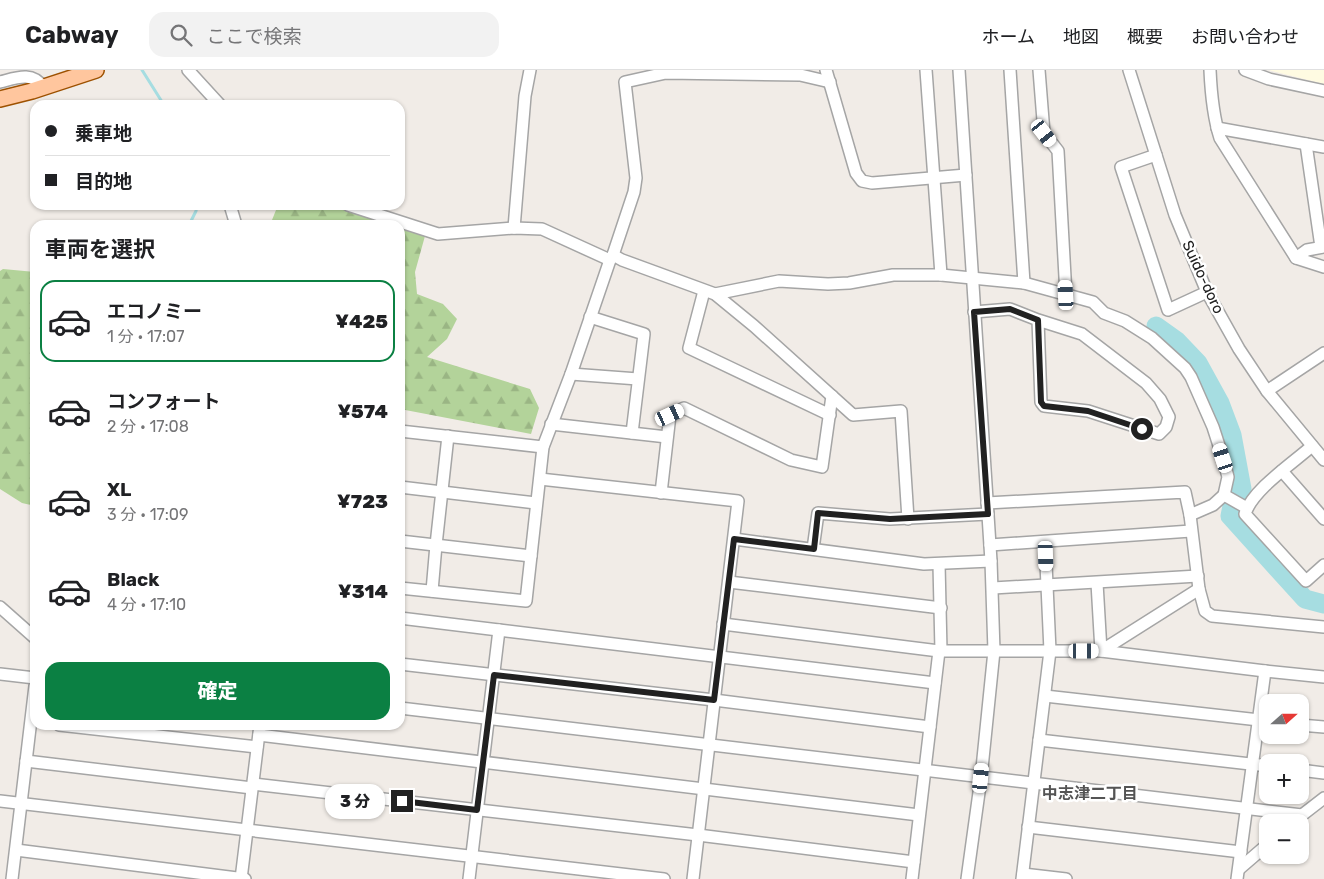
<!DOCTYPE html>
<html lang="ja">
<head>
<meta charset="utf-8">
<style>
	body { margin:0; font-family:Rubik,"Noto Sans JP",sans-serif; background:#f2f2f2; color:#202124; height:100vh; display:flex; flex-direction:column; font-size:19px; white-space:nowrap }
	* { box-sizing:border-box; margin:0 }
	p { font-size:16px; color:#757577 }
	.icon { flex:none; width:28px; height:28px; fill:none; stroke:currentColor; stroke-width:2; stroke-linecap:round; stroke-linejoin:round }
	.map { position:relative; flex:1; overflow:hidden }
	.panel { position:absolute; left:30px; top:150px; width:375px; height:510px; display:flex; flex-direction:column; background:#fff; border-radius:15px; box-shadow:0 1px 4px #0004 }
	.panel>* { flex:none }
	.guide { position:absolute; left:30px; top:30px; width:375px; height:110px; border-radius:15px; box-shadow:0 1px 4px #0004; display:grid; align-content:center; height:110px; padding:0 15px; background:#fff }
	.needle { width:32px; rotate:69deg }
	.tools { position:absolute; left:1259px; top:624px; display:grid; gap:10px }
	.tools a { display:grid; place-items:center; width:50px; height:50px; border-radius:10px; background:#fff; box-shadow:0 1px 4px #0004; font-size:25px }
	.end { position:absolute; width:22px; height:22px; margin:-11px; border:6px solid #212121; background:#fff; box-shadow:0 0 0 2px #fff }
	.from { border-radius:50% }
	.bubble { position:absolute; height:35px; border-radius:15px; background:#fff; box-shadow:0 1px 4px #0004; font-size:16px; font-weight:800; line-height:35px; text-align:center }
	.car { position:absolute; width:15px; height:30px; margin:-15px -8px; border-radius:6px; box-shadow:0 0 4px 1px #0007; background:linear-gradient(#fff 24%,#345 0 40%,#fff 0 76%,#345 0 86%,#fff 0) }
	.guide b { display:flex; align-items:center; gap:18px; height:48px; font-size:19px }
	.guide b+b { border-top:1px solid #e0e0e0 }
	.guide i { width:12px; height:12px; background:#202124 }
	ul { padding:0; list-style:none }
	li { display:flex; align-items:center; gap:15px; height:82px; margin:0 10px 8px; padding:0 5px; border:2px solid transparent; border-radius:15px }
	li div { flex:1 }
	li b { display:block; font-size:19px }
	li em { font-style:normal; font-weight:800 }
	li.on { border-color:#0b8043 }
	li>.icon { width:45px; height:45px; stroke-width:1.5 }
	h2 { padding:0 15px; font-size:22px; line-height:60px }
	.primary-button { display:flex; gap:10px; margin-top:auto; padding:10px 15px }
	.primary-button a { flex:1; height:58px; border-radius:15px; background:#0b8043; color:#fff; font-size:20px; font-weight:800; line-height:58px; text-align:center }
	header { display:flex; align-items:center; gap:30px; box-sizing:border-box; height:70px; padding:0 25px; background:#fff; border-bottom:1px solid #e0e0e0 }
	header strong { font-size:24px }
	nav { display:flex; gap:28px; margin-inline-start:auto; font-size:18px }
	.search { width:350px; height:45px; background:#f2f2f2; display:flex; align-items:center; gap:12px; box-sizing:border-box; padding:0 18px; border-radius:15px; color:#757577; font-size:19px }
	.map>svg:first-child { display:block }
	.education { fill:#fffbe2 }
	.forest { fill:url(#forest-firs) }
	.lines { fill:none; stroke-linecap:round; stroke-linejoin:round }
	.stream { stroke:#a6dde1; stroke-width:3 }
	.river { stroke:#a6dde1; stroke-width:19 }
	.minor-casing { stroke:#a5a5a5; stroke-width:14 }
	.major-casing { stroke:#9d5100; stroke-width:18 }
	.minor { stroke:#fff; stroke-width:11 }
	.major { stroke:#ffc69e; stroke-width:15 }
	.route { stroke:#212121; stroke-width:6 }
	.labels { text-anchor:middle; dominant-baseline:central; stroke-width:5; stroke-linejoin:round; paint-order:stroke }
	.street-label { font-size:15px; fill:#212121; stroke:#fff }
	.neighbourhood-label { font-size:16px; font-weight:bold; fill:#545454; stroke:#fff }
</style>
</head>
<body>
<header>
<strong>Cabway</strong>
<div class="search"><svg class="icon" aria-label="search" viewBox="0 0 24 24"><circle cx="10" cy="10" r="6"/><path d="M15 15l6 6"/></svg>ここで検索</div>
<nav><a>ホーム</a><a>地図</a><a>概要</a><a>お問い合わせ</a></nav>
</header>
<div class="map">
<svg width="1324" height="809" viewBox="0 0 1324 809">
	<defs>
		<pattern id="forest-firs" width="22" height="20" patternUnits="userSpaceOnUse" patternTransform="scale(1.25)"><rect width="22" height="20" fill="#b3d39a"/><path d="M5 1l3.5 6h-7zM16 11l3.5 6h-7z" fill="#9ab584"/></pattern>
	</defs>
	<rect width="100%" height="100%" fill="#f1ece7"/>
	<path class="education" d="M1269,0H1324V14L1272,1Z"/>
	<g class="forest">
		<path d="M278,135H356L360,145L391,155H270Z"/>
		<path d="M400,158L425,166L415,202L417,224L443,234L457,249L447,269L427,287L530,319L539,338L531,364L400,339Z"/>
		<path d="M3,199L35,202V436L22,433L0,419V201Z"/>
	</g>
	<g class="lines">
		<g class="stream">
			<path d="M142,0L164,35"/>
			<path d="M189,155L196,141L197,135"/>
		</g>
		<path class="river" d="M1156,256L1177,271L1198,293L1220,333L1232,365L1242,419L1232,436L1230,446L1305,529L1324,534"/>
		<defs>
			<g id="minor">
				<path d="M188,0L220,35"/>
				<path d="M826,0L856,103L862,111L872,113L966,105"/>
				<path d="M926,0L941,205"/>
				<path d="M959,0L991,491L994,581L981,708L967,809"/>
				<path d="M1010,0L1024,213"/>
				<path d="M1039,0L1044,63L1058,81L1066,225"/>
				<path d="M1129,0L1175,145L1207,222L1239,279L1267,321L1324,390"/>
				<path d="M1210,0C1211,23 1213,46 1220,68L1296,188L1324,197"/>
				<path d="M1245,0L1269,9L1324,21"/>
				<path d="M0,12C16,8 32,1 43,17"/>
				<path d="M1217,58L1324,77"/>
				<path d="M1306,74L1321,177"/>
				<path d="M1156,85L1121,97L1168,240L1207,222"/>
				<path d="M230,135L236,155"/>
				<path d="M348,135L438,164L514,158L542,159L610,190"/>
				<path d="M514,158L525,26L530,0"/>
				<path d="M613,185L622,190L715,224L754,256L853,345L901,341L908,449"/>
				<path d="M1296,188L1307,180L1324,177"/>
				<path d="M704,221L689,278L830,345"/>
				<path d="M715,224L779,211L828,214L849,213L893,205H941L1024,213L1093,232L1104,243L1125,251L1152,268L1185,298L1191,307L1213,357L1223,388L1228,407L1224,425"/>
				<path d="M974,242L1010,239L1038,250L1082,264L1146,313L1160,329L1169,347L1166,357L1159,364L1088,341L1044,336L1041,332L1038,250"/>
				<path d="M590,247L644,264L632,363"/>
				<path d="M571,304L638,309"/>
				<path d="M1267,321L1324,283"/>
				<path d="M551,354L667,367"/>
				<path d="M400,361L543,377"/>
				<path d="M1312,376C1293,393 1252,420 1245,444L1306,511L1324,495"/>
				<path d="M1282,401L1324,449"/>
				<path d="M540,409L738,431L693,809"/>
				<path d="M400,417L536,433"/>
				<path d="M661,423L670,345L684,338L791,390L822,397L832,326"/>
				<path d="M987,433L1185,422L1190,445L1199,519L1101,581L1097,513"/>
				<path d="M1190,445L1213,435L1224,425L1247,438"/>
				<path d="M734,469L924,494L991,491"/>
				<path d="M400,471L531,486"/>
				<path d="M990,475L1191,461"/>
				<path d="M813,479L818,443L890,449L988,444"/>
				<path d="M939,494L941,581"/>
				<path d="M729,512L941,538"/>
				<path d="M400,518L526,531L543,377L571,304L610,190L613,185L634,122L636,108L625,12L666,3L800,5L830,12"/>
				<path d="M993,518L1198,506"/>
				<path d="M1199,519L1205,541L1212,546L1324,557"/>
				<path d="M432,521L436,475L448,366"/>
				<path d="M0,537L35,568"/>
				<path d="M400,548L935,613"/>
				<path d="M723,554L939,581H1101L1265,601L1324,607"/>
				<path d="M400,594L714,630L930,657"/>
				<path d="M0,604L35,608"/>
				<path d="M1045,626L1268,651"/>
				<path d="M400,638L1302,745"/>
				<path d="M59,655L257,677"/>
				<path d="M1300,655L1324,657"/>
				<path d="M259,665L919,745"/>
				<path d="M1039,670L1268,696"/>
				<path d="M26,691L252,718"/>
				<path d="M1300,700L1324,703"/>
				<path d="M253,714L698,765L914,792"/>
				<path d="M0,731L664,809"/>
				<path d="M1293,752L1324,728"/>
				<path d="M1028,757L1241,782"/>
				<path d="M16,780L245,809"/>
				<path d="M1239,799L1268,774"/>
				<path d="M1023,804L1066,809"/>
				<path d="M12,809L35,616"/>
				<path d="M241,809L260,655"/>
				<path d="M469,809L499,560"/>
				<path d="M912,809L939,581"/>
				<path d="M1022,809L1050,581L1045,472"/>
				<path d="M1237,809L1265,601"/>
			</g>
			<path id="major" d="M0,29L32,21L96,0"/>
		</defs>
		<use href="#minor" class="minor-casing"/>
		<use href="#major" class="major-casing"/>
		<use href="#minor" class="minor"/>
		<use href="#major" class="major"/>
	</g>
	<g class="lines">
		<path class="route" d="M402,731L477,740L494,605L714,630L734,469L814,479L818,443L890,449L988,444L974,242L1010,239L1038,250L1041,332L1044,336L1088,341L1142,359"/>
	</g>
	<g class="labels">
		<g class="street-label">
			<text transform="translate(1203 207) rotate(65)">Suido-doro</text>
		</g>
		<g class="neighbourhood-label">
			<text x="1090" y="723">中志津二丁目</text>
		</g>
	</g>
</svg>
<div class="tools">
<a><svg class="needle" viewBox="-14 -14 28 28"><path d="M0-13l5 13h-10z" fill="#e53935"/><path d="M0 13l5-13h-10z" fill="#757577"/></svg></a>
<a>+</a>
<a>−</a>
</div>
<i class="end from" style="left:1142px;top:359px"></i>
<i class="end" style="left:402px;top:731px"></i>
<div class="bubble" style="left:325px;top:714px;width:60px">3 分</div>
<i class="car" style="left:1044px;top:63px;rotate:142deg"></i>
<i class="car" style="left:1066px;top:225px;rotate:357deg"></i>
<i class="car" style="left:670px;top:345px;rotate:65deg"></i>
<i class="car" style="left:1223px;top:388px;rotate:342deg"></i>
<i class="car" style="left:1046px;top:486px;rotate:178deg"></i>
<i class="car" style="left:1084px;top:581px;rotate:90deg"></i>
<i class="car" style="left:981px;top:708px;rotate:6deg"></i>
<div class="guide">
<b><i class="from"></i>乗車地</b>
<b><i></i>目的地</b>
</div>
<section class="panel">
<h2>車両を選択</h2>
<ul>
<li class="on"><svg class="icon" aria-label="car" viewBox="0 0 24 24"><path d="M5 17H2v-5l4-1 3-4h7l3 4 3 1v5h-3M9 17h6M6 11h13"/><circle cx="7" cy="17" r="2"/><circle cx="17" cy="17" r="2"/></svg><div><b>エコノミー</b><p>1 分 · 17:07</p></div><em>¥425</em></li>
<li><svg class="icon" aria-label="car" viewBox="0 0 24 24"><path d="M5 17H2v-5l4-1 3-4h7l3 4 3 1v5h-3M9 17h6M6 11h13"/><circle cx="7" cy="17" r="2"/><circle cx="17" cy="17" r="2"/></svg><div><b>コンフォート</b><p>2 分 · 17:08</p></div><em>¥574</em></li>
<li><svg class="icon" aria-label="car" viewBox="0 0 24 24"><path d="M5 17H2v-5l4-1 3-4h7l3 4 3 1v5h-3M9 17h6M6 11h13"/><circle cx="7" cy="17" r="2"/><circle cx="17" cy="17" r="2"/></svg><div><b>XL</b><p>3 分 · 17:09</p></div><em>¥723</em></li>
<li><svg class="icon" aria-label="car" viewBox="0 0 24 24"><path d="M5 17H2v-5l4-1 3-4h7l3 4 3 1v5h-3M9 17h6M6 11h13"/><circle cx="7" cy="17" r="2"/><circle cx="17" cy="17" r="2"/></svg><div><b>Black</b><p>4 分 · 17:10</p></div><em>¥314</em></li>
</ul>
<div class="primary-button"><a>確定</a></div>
</section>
</div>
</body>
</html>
